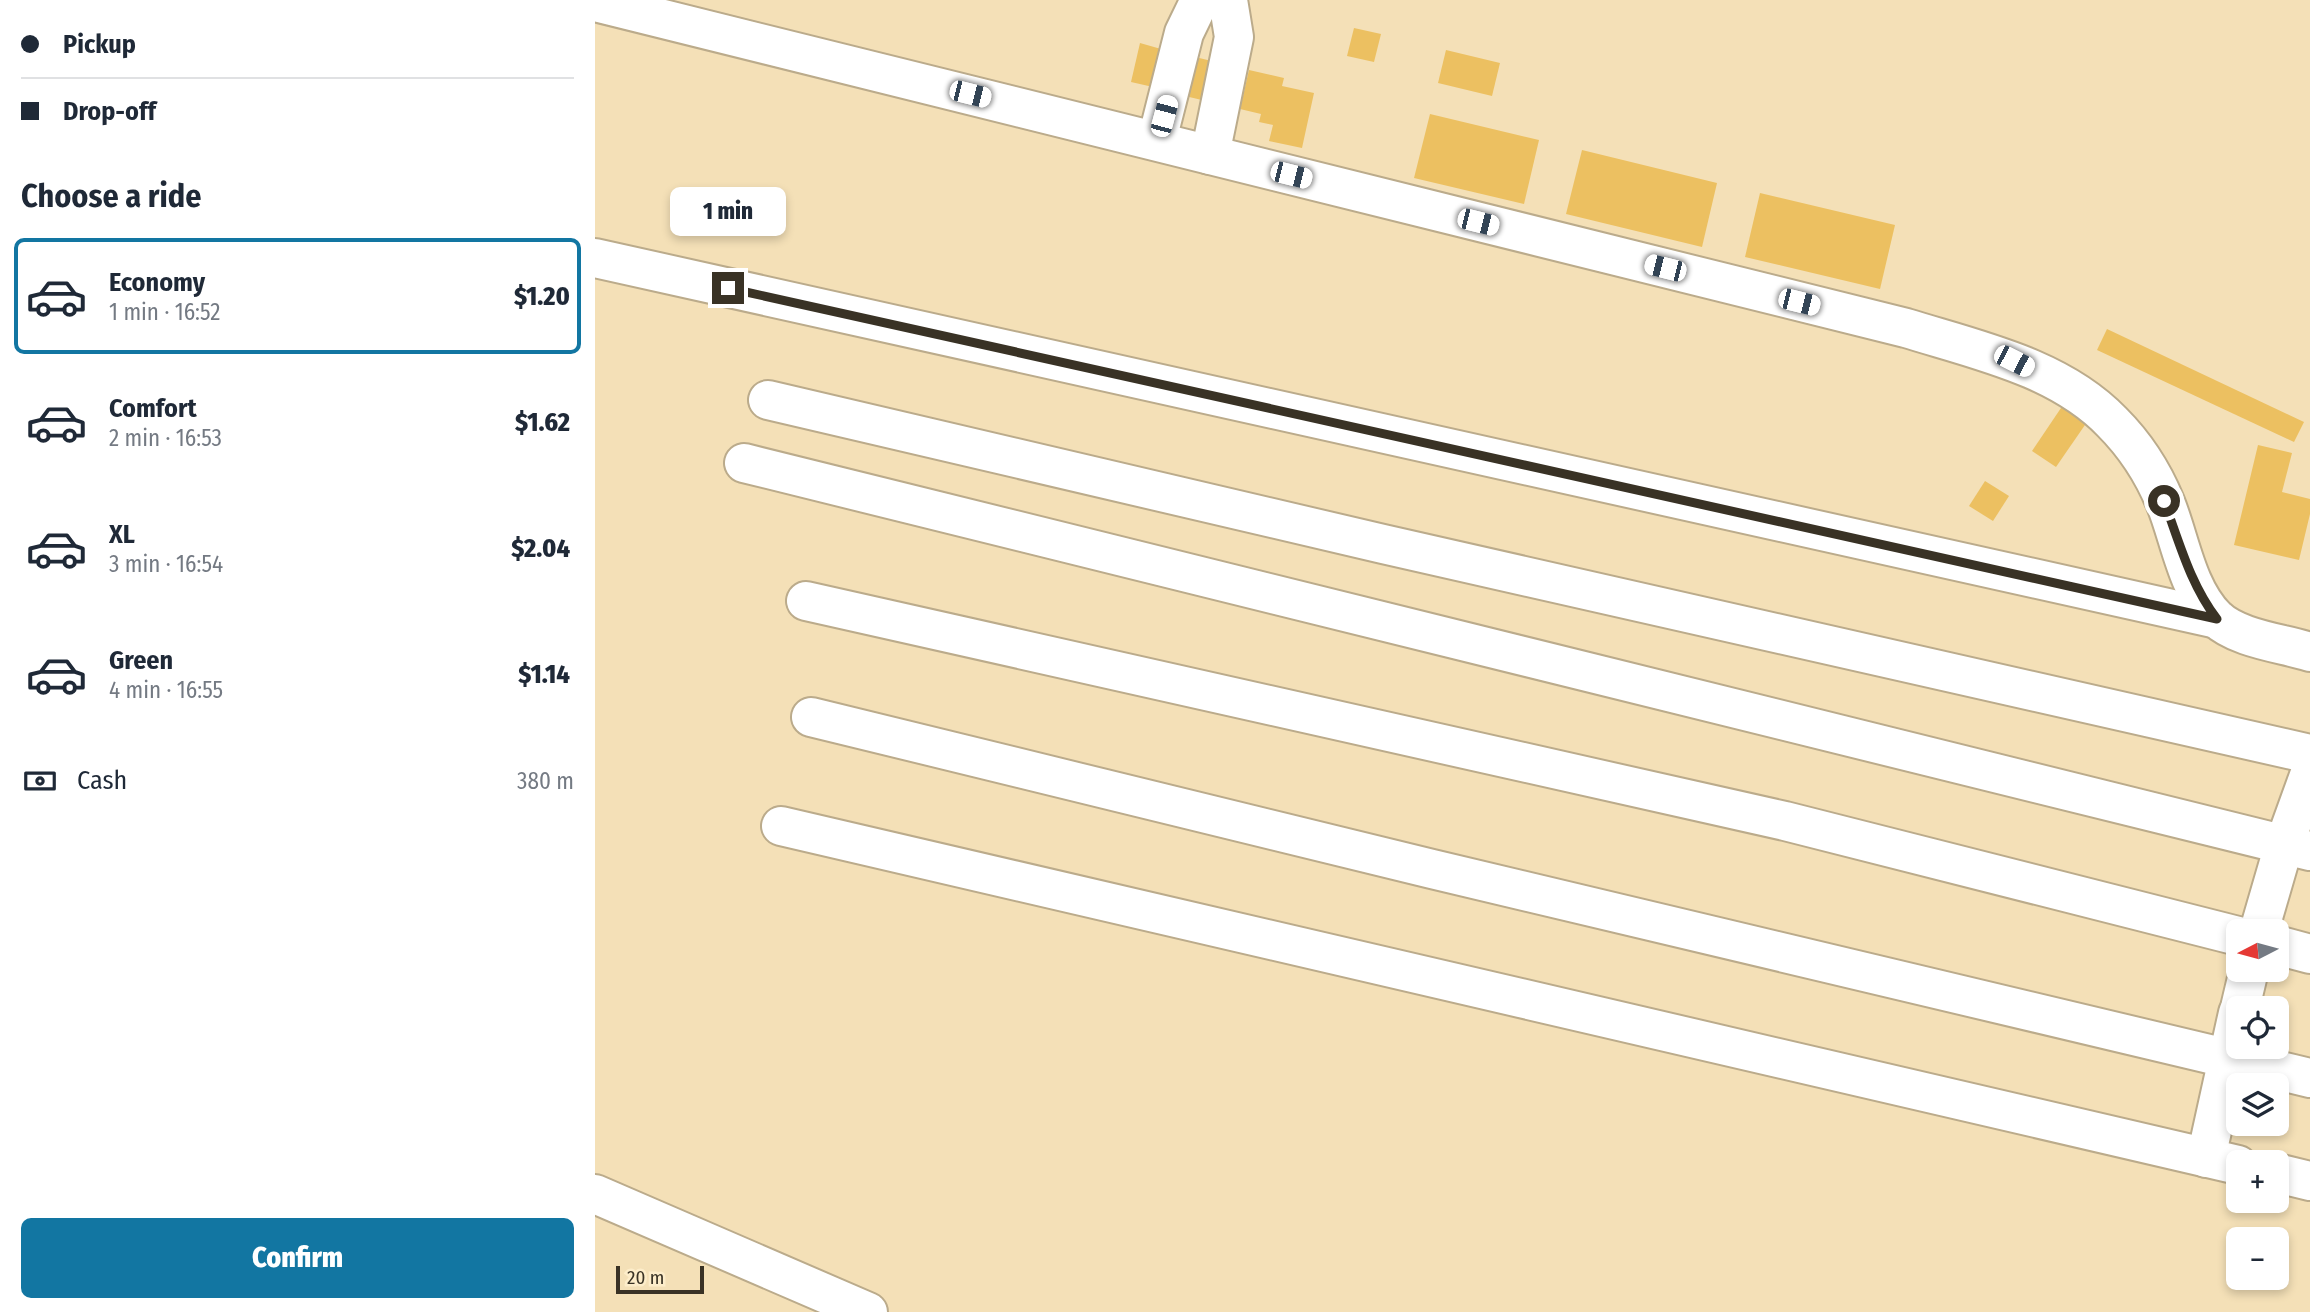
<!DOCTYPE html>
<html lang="en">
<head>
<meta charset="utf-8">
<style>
	body { margin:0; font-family:"Fira Sans Condensed",sans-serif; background:#f2f2f3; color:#1f2937; height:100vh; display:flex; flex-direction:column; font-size:26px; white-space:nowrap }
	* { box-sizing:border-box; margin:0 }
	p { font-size:23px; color:#747a83 }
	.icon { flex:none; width:38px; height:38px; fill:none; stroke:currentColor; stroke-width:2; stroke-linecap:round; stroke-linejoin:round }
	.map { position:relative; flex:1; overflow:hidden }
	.details { display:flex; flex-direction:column; background:#fff; width:595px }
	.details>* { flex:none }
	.guide { display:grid; align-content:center; height:154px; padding:0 21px; background:#fff }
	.needle { width:46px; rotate:264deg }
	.tools { position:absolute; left:1631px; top:919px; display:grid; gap:14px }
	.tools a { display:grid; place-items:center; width:63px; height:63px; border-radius:10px; background:#fff; box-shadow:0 4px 10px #0003; font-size:35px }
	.scale { position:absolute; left:21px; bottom:18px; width:88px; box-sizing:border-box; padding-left:7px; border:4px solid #393225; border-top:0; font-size:19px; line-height:24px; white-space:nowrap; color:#393225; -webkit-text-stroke:5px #fdedca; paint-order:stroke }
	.end { position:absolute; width:32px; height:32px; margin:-16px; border:9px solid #393225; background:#fff; box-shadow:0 0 0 4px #fff }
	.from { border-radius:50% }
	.bubble { position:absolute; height:49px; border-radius:10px; background:#fff; box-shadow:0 4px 10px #0003; font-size:23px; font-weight:800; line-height:49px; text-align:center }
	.car { position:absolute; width:21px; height:42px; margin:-21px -10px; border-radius:9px; box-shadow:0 0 5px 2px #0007; background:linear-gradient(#fff 24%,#345 0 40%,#fff 0 76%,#345 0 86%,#fff 0) }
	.guide b { display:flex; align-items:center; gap:24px; height:66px; font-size:26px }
	.guide b+b { border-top:2px solid #e0e1e3 }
	.guide i { width:18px; height:18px; background:#1f2937 }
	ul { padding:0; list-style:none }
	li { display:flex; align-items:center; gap:21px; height:116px; margin:0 14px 10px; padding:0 7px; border:4px solid transparent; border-radius:10px }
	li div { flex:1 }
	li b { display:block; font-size:26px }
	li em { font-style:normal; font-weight:800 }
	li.current { border-color:#1276a2 }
	li>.icon { width:63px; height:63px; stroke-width:1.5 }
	h2 { padding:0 21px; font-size:32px; line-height:84px }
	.pay { display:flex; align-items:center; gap:18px; height:77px; padding:0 21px; font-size:26px }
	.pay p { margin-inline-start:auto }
	.cta { display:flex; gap:14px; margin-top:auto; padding:14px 21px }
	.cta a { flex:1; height:80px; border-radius:10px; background:#1276a2; color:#fff; font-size:28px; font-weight:800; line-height:80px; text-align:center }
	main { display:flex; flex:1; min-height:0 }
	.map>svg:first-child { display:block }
	.built { fill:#f4e0b7; fill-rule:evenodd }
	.building { fill:#ecc061 }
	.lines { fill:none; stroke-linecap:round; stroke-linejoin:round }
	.minor-casing { stroke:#bbab8b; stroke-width:42 }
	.minor { stroke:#fff; stroke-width:38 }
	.route { stroke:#393225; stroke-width:9 }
</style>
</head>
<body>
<main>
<section class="details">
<div class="guide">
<b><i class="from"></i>Pickup</b>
<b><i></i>Drop-off</b>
</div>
<h2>Choose a ride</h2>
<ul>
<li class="current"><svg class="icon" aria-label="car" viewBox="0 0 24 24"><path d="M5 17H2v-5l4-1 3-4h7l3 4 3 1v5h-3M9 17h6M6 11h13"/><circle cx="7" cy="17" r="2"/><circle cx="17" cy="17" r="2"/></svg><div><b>Economy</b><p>1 min · 16:52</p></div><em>$1.20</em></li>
<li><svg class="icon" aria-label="car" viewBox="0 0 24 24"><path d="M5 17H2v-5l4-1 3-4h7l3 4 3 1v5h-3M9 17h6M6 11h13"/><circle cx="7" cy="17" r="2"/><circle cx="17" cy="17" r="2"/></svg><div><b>Comfort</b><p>2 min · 16:53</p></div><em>$1.62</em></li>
<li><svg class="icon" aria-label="car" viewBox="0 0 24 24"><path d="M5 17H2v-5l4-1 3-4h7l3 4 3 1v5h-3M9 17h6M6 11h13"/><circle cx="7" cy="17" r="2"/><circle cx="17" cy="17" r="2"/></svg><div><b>XL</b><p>3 min · 16:54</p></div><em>$2.04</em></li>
<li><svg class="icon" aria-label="car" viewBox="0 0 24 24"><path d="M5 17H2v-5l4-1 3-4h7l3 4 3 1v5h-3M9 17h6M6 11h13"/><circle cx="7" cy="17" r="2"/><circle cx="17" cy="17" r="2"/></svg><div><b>Green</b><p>4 min · 16:55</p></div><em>$1.14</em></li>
</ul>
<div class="pay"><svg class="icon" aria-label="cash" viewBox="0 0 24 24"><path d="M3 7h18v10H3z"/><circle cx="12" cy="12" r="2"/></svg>Cash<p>380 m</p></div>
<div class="cta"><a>Confirm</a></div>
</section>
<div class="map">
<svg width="1715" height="1312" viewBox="0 0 1715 1312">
	<rect width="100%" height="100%" fill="#fdedca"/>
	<path class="built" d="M0,0H1715V1312H0ZM1643,931H1682V970H1643ZM1643,1008H1682V1046H1643ZM1643,1085H1682V1124H1643ZM1643,1162H1682V1200H1643ZM1643,1239H1682V1278H1643Z"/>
	<g class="building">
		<path d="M759,28L786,34L779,62L752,56Z"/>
		<path d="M545,43L566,49L558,87L536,82Z"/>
		<path d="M851,50L905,63L897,96L843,83Z"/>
		<path d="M600,57L621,62L611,101L590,96Z"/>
		<path d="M654,70L689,78L687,86L719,93L707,148L674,141L678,125L664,122L666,114L645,109Z"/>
		<path d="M835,114L944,140L929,204L819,178Z"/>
		<path d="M987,150L1122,183L1107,247L971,214Z"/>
		<path d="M1165,193L1300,225L1285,289L1150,257Z"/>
		<path d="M1512,329L1709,422L1699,442L1502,350Z"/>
		<path d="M1468,405L1492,422L1461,467L1437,451Z"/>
		<path d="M1663,445L1697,453L1687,492L1715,499V514L1704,560L1639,545Z"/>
		<path d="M1390,481L1414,496L1398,521L1374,506Z"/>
	</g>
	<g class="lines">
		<defs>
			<g id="minor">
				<path d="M0,2L1311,328C1382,350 1464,367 1517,422C1539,444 1558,473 1570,502C1585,538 1591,588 1621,618C1643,639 1687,643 1715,652"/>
				<path d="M562,140L589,33L605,0"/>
				<path d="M615,155L639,37L633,0"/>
				<path d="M0,258L1622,619"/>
				<path d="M173,400L788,544L1715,754"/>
				<path d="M149,463L1715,851"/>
				<path d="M211,601L1190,821L1643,936"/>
				<path d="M216,717L837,869L1715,1078"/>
				<path d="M186,826L1643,1165"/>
				<path d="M1664,931L1689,845L1715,773"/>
				<path d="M1682,945L1715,954"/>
				<path d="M1645,1008L1654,970"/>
				<path d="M1611,1158L1643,1013"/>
				<path d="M1682,1173L1715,1181"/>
				<path d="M0,1194L273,1312"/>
			</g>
		</defs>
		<use href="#minor" class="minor-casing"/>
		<use href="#minor" class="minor"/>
	</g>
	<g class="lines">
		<path class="route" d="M133,288L1622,619C1595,584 1584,541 1569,501"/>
	</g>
</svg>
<div class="tools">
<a><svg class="needle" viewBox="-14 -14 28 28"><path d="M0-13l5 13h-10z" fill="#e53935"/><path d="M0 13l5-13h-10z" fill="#747a83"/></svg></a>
<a><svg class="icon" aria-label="locate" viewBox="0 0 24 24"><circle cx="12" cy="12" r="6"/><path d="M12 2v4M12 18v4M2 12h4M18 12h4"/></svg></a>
<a><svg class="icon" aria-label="layers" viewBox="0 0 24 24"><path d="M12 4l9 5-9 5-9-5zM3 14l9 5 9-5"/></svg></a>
<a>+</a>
<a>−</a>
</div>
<div class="scale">20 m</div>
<i class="end from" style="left:1569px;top:501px"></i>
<i class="end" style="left:133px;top:288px"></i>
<div class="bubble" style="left:75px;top:187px;width:116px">1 min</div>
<i class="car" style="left:375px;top:94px;rotate:104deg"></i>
<i class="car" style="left:569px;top:116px;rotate:15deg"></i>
<i class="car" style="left:696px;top:175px;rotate:104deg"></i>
<i class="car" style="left:883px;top:222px;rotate:104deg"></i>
<i class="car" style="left:1070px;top:268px;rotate:284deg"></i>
<i class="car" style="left:1204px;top:302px;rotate:104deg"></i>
<i class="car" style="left:1419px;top:361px;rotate:117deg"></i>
</div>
</main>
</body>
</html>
